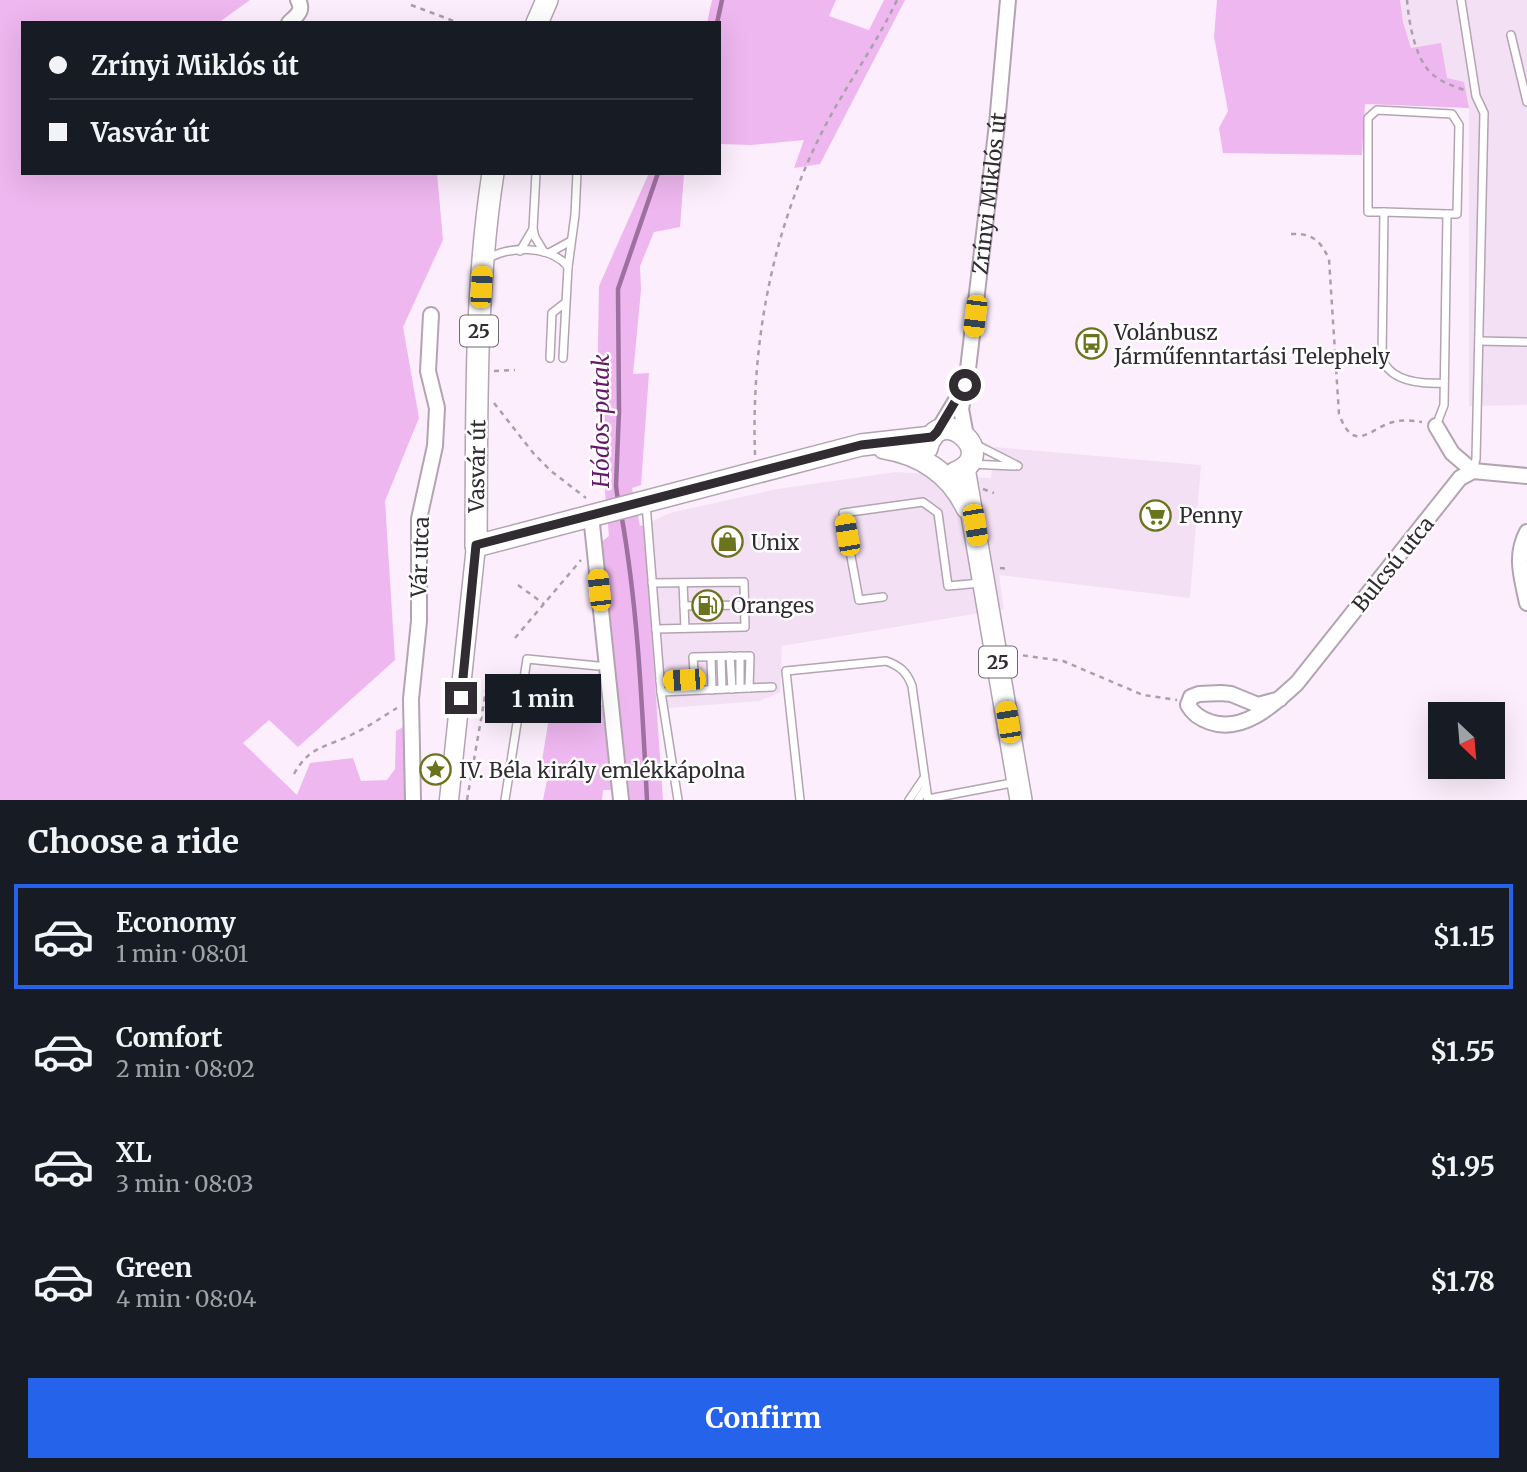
<!DOCTYPE html>
<html lang="en">
<head>
<meta charset="utf-8">
<style>
	body { margin:0; font-family:Merriweather,serif; background:#20242c; color:#f1f3f6; height:100vh; display:flex; flex-direction:column; font-size:26px; white-space:nowrap }
	* { box-sizing:border-box; margin:0 }
	p { font-size:23px; color:#9ea1a6 }
	.icon { flex:none; width:38px; height:38px; fill:none; stroke:currentColor; stroke-width:2; stroke-linecap:round; stroke-linejoin:round }
	.map { position:relative; height:800px; overflow:hidden }
	.side { display:flex; flex-direction:column; background:#171b24; flex:1 }
	.side>* { flex:none }
	.top-card { position:absolute; left:21px; top:21px; width:700px; height:154px; border-radius:0px; box-shadow:0 7px 28px #0002; display:grid; align-content:center; height:154px; padding:0 28px; background:#171b24 }
	.needle { width:46px; rotate:154deg }
	.fabs { position:absolute; left:1428px; top:702px; display:grid; gap:14px }
	.fabs a { display:grid; place-items:center; width:77px; height:77px; border-radius:0px; background:#171b24; box-shadow:0 7px 28px #0002; font-size:35px }
	.end { position:absolute; width:32px; height:32px; margin:-16px; border:9px solid #312c31; background:#fff; box-shadow:0 0 0 4px #fff }
	.from { border-radius:50% }
	.bubble { position:absolute; height:49px; border-radius:0px; background:#171b24; box-shadow:0 7px 28px #0002; font-size:23px; font-weight:700; line-height:49px; text-align:center }
	.car { position:absolute; width:21px; height:42px; margin:-21px -10px; border-radius:9px; box-shadow:0 0 5px 2px #0007; background:linear-gradient(#f5c518 24%,#345 0 40%,#f5c518 0 76%,#345 0 86%,#f5c518 0) }
	.top-card b { display:flex; align-items:center; gap:24px; height:66px; font-size:26px }
	.top-card b+b { border-top:2px solid #363941 }
	.top-card i { width:18px; height:18px; background:#f1f3f6 }
	ul { padding:0; list-style:none }
	li { display:flex; align-items:center; gap:21px; height:105px; margin:0 14px 10px; padding:0 14px; border:4px solid transparent; border-radius:0px }
	li div { flex:1 }
	li b { display:block; font-size:26px }
	li em { font-style:normal; font-weight:700 }
	li.active { border-color:#2563eb }
	li>.icon { width:63px; height:63px; stroke-width:1.5 }
	h2 { padding:0 28px; font-size:32px; line-height:84px }
	.button { display:flex; gap:14px; margin-top:auto; padding:14px 28px }
	.button a { flex:1; height:80px; border-radius:0px; background:#2563eb; color:#fff; font-size:28px; font-weight:700; line-height:80px; text-align:center }
	.map>svg:first-child { display:block }
	.built { fill:#f4e0f4 }
	.green { fill:#eeb7ef }
	.lines { fill:none; stroke-linecap:round; stroke-linejoin:round }
	.stream { stroke:#9e709f; stroke-width:4.5 }
	.service-casing { stroke:#b2a5b1; stroke-width:10 }
	.minor-casing { stroke:#b2a5b1; stroke-width:18 }
	.tertiary-casing { stroke:#b2a5b1; stroke-width:21 }
	.primary-casing { stroke:#b2a5b1; stroke-width:24 }
	.path { stroke:#aaa0aa; stroke-width:2.5; stroke-dasharray:5 5; stroke-linecap:butt }
	.service { stroke:#fff; stroke-width:7 }
	.minor { stroke:#fff; stroke-width:14 }
	.tertiary { stroke:#fff; stroke-width:18 }
	.primary { stroke:#fff; stroke-width:21 }
	.route { stroke:#312c31; stroke-width:9 }
	.labels { text-anchor:middle; dominant-baseline:central; stroke-width:5; stroke-linejoin:round; paint-order:stroke }
	.shield { fill:#fff; stroke:#6f6b6f; stroke-width:2 }
	.shield-label { font-size:19px; font-weight:bold; fill:#312c31 }
	.street-label { font-size:21px; fill:#312c31; stroke:#fff }
	.poi-label { font-size:21px; fill:#312c31; stroke:#fff; text-anchor:start }
	.water-label { font-size:23px; font-style:italic; fill:#66196a; stroke:#fff }
</style>
</head>
<body>
<div class="map">
<svg width="1527" height="800" viewBox="0 0 1527 800">
	<rect width="100%" height="100%" fill="#fceefc"/>
	<g class="built">
		<path d="M1400,0H1527V405L1469,406V108L1447,78L1411,48L1403,22Z"/>
		<path d="M994,447L1201,465L1190,598L999,575L1004,609L782,646L780,692L760,701L656,709L644,525L670,513L777,489L896,472L991,478Z"/>
	</g>
	<g class="green">
		<path d="M0,0H250L218,23H23V173H437L443,240L403,327L419,418L385,501L395,660L298,747L269,720L243,743L297,795L310,763L353,758L361,781L387,780L395,769L396,731L405,726L406,800H0Z"/>
		<path d="M712,0H836L829,16L869,30L884,0H905L820,164L794,168L804,140L751,145L719,144V23H707Z"/>
		<path d="M1217,0H1400L1403,22L1411,48L1441,43L1447,78L1464,82L1469,108L1365,104L1362,155L1223,153L1219,128L1228,111L1214,37Z"/>
		<path d="M649,173L684,174L680,227L654,232L640,266L641,290L633,374L649,373L641,485L632,488L640,526L644,525L663,800H630L600,543L609,536L597,401L599,286Z"/>
		<path d="M551,705H602L612,790H603L602,800H543L547,780L539,779Z"/>
	</g>
	<g class="lines">
		<g class="stream">
			<path d="M717,23L722,0"/>
			<path d="M618,501L616,486L619,411L618,289L658,173"/>
			<path d="M621,513C638,608 642,704 647,800"/>
		</g>
		<defs>
			<g id="service">
				<path d="M1461,0L1476,96L1484,113L1476,459L1473,471"/>
				<path d="M1511,35L1527,102"/>
				<path d="M1384,212H1368V118L1377,110L1452,114L1459,125L1457,214H1447"/>
				<path d="M533,229L535,237L544,252"/>
				<path d="M520,251L533,229L536,173"/>
				<path d="M549,253L571,241"/>
				<path d="M486,260C507,245 551,245 568,267L563,358"/>
				<path d="M568,267L575,215L577,173"/>
				<path d="M1479,341L1527,342"/>
				<path d="M550,358L552,313L565,303"/>
				<path d="M1436,426L1444,405L1447,214L1384,212L1382,358C1390,382 1421,384 1443,383"/>
				<path d="M975,444L1018,466"/>
				<path d="M970,464L1014,466"/>
				<path d="M646,504L661,692L678,800"/>
				<path d="M652,583L744,582L745,627L656,629"/>
				<path d="M683,583L685,628"/>
				<path d="M883,597L859,600L843,513L923,502L938,513L948,586L981,583"/>
				<path d="M684,606L745,605"/>
				<path d="M730,656L732,689"/>
				<path d="M740,656V688"/>
				<path d="M711,657L712,690"/>
				<path d="M721,657L722,689"/>
				<path d="M660,681L691,677L694,672L693,657L750,656L749,688"/>
				<path d="M661,692L772,687"/>
				<path d="M928,799L1017,782"/>
				<path d="M505,800L527,659L598,666"/>
				<path d="M800,800L786,671L886,661C900,666 907,672 912,686L928,800"/>
				<path d="M909,800L924,778"/>
				<path d="M918,800L926,788"/>
			</g>
			<g id="minor">
				<path d="M289,23C297,15 304,11 298,0"/>
				<path d="M1436,426L1452,453L1473,471"/>
				<path d="M937,432L961,392"/>
				<path id="s1" d="M966,436L961,409L968,369L997,124L1008,0"/>
				<path d="M591,515L621,800"/>
				<path d="M1527,532C1514,556 1522,578 1527,603"/>
				<path d="M1280,699L1258,705L1231,694L1221,693L1199,694L1191,697L1188,705C1193,714 1201,719 1210,722C1244,734 1275,703 1297,683L1460,478L1473,471L1527,476"/>
				<path d="M413,800L411,699L419,621V519L435,446L437,408L428,371L431,315"/>
			</g>
			<path id="tertiary" d="M449,800L476,546"/>
			<g id="primary">
				<path d="M537,23L547,0"/>
				<path d="M493,173C474,296 477,422 476,546L861,445L932,437"/>
				<path d="M884,448C921,454 951,474 967,508"/>
				<path d="M927,448C938,400 1003,454 955,473"/>
				<path d="M964,468L1021,800"/>
			</g>
		</defs>
		<use href="#service" class="service-casing"/>
		<use href="#minor" class="minor-casing"/>
		<use href="#tertiary" class="tertiary-casing"/>
		<use href="#primary" class="primary-casing"/>
		<g class="path">
			<path d="M1407,0C1409,22 1414,54 1429,71C1438,81 1451,85 1464,90"/>
			<path d="M411,5L459,23"/>
			<path d="M1291,234C1312,233 1320,240 1329,259L1339,414C1354,455 1370,428 1393,422C1402,419 1413,421 1422,422"/>
			<path d="M494,371L515,370"/>
			<path d="M494,403L534,454L551,471L586,498"/>
			<path d="M755,455C751,343 772,230 823,130C846,85 876,45 897,0"/>
			<path d="M983,489L994,493"/>
			<path d="M1000,568L1009,569"/>
			<path d="M518,585L544,604"/>
			<path d="M515,638L581,560"/>
			<path d="M1013,654L1063,661L1143,695L1177,700"/>
			<path d="M294,774C310,745 326,748 353,734C368,727 382,717 397,708"/>
			<path d="M467,800L488,679"/>
		</g>
		<use href="#service" class="service"/>
		<use href="#minor" class="minor"/>
		<use href="#tertiary" class="tertiary"/>
		<use href="#primary" class="primary"/>
	</g>
	<g class="lines">
		<path class="route" d="M461,698L476,545L861,445L932,437L937,432L965,385"/>
	</g>
	<defs>
		<symbol id="bus-ring" viewBox="-11 -11 22 22"><circle r="9.5" fill="#fff" stroke="#6a741e" stroke-width="1.5"/><path d="M-5-6H5V4H4V6H2V4H-2V6H-4V4H-5ZM-3.5-4V0h7V-4ZM-3.5 1.2v1.5H-2V1.2ZM2 1.2v1.5H3.5V1.2Z" fill="#6a741e"/></symbol>
		<symbol id="supermarket-ring" viewBox="-11 -11 22 22"><circle r="9.5" fill="#fff" stroke="#6a741e" stroke-width="1.5"/><path d="M-6-5.5h2.5l.6 2H6L4.5 2H-2.5L-4.4-4H-6ZM-1.5 3.2a1.3 1.3 0 1 0 .1 0ZM3 3.2a1.3 1.3 0 1 0 .1 0Z" fill="#6a741e"/></symbol>
		<symbol id="shop-ring" viewBox="-11 -11 22 22"><circle r="9.5" fill="#fff" stroke="#6a741e" stroke-width="1.5"/><path d="M-5-2.5h2.3a2.7 3.5 0 0 1 5.4 0H5L5.5 6h-11ZM-1.5-2.5h3a1.5 2.3 0 0 0-3 0Z" fill="#6a741e"/></symbol>
		<symbol id="fuel-ring" viewBox="-11 -11 22 22"><circle r="9.5" fill="#fff" stroke="#6a741e" stroke-width="1.5"/><path d="M-5.5-6h7V0h2V4h1.3V-2.5L3-4.5l.8-.8L6-3V5H2.5V1h-1V6h-7ZM-4.2-4.7v3.2H.2V-4.7Z" fill="#6a741e"/></symbol>
		<symbol id="sight-ring" viewBox="-11 -11 22 22"><circle r="9.5" fill="#fff" stroke="#6a741e" stroke-width="1.5"/><path d="M0-6L1.8-2.2L6-1.7L2.9 1.2L3.7 5.4L0 3.3L-3.7 5.4L-2.9 1.2L-6-1.7L-1.8-2.2Z" fill="#6a741e"/></symbol>
	</defs>
	<g fill-rule="evenodd">
		<use href="#bus-ring" x="1074" y="326" width="35" height="35"/>
		<use href="#supermarket-ring" x="1138" y="498" width="35" height="35"/>
		<use href="#shop-ring" x="710" y="524" width="35" height="35"/>
		<use href="#fuel-ring" x="690" y="588" width="35" height="35"/>
		<use href="#sight-ring" x="418" y="752" width="35" height="35"/>
	</g>
	<g class="labels">
		<g class="shield">
			<rect x="460" y="315.5" width="38" height="31" rx="5"/>
			<rect x="979" y="646.5" width="38" height="31" rx="5"/>
		</g>
		<g class="shield-label">
			<text x="479" y="331">25</text>
			<text x="998" y="662">25</text>
		</g>
		<g class="street-label">
			<text stroke="none"><textPath href="#s1" startOffset="245">Zrínyi Miklós út</textPath></text>
			<text transform="translate(477 466) rotate(-89)">Vasvár út</text>
			<text transform="translate(420 557) rotate(-88)">Vár utca</text>
			<text transform="translate(1393 564) rotate(-51)">Bulcsú utca</text>
		</g>
		<g class="poi-label">
			<text x="1114" y="332">Volánbusz<tspan x="1114" dy="24">Járműfenntartási Telephely</tspan></text>
			<text x="1179" y="515">Penny</text>
			<text x="751" y="542">Unix</text>
			<text x="731" y="605">Oranges</text>
			<text x="459" y="770">IV. Béla király emlékkápolna</text>
		</g>
		<g class="water-label">
			<text transform="translate(600 421) rotate(-90)">Hódos-patak</text>
		</g>
	</g>
</svg>
<div class="fabs">
<a><svg class="needle" viewBox="-14 -14 28 28"><path d="M0-13l5 13h-10z" fill="#e53935"/><path d="M0 13l5-13h-10z" fill="#9ea1a6"/></svg></a>
</div>
<i class="end from" style="left:965px;top:385px"></i>
<i class="end" style="left:461px;top:698px"></i>
<div class="bubble" style="left:485px;top:674px;width:116px">1 min</div>
<i class="car" style="left:481px;top:287px;rotate:3deg"></i>
<i class="car" style="left:975px;top:316px;rotate:187deg"></i>
<i class="car" style="left:975px;top:525px;rotate:170deg"></i>
<i class="car" style="left:847px;top:535px;rotate:350deg"></i>
<i class="car" style="left:599px;top:590px;rotate:354deg"></i>
<i class="car" style="left:684px;top:680px;rotate:267deg"></i>
<i class="car" style="left:1008px;top:722px;rotate:351deg"></i>
<div class="top-card">
<b><i class="from"></i>Zrínyi Miklós út</b>
<b><i></i>Vasvár út</b>
</div>
</div>
<section class="side">
<h2>Choose a ride</h2>
<ul>
<li class="active"><svg class="icon" aria-label="car" viewBox="0 0 24 24"><path d="M5 17H2v-5l4-1 3-4h7l3 4 3 1v5h-3M9 17h6M6 11h13"/><circle cx="7" cy="17" r="2"/><circle cx="17" cy="17" r="2"/></svg><div><b>Economy</b><p>1 min · 08:01</p></div><em>$1.15</em></li>
<li><svg class="icon" aria-label="car" viewBox="0 0 24 24"><path d="M5 17H2v-5l4-1 3-4h7l3 4 3 1v5h-3M9 17h6M6 11h13"/><circle cx="7" cy="17" r="2"/><circle cx="17" cy="17" r="2"/></svg><div><b>Comfort</b><p>2 min · 08:02</p></div><em>$1.55</em></li>
<li><svg class="icon" aria-label="car" viewBox="0 0 24 24"><path d="M5 17H2v-5l4-1 3-4h7l3 4 3 1v5h-3M9 17h6M6 11h13"/><circle cx="7" cy="17" r="2"/><circle cx="17" cy="17" r="2"/></svg><div><b>XL</b><p>3 min · 08:03</p></div><em>$1.95</em></li>
<li><svg class="icon" aria-label="car" viewBox="0 0 24 24"><path d="M5 17H2v-5l4-1 3-4h7l3 4 3 1v5h-3M9 17h6M6 11h13"/><circle cx="7" cy="17" r="2"/><circle cx="17" cy="17" r="2"/></svg><div><b>Green</b><p>4 min · 08:04</p></div><em>$1.78</em></li>
</ul>
<div class="button"><a>Confirm</a></div>
</section>
</body>
</html>
